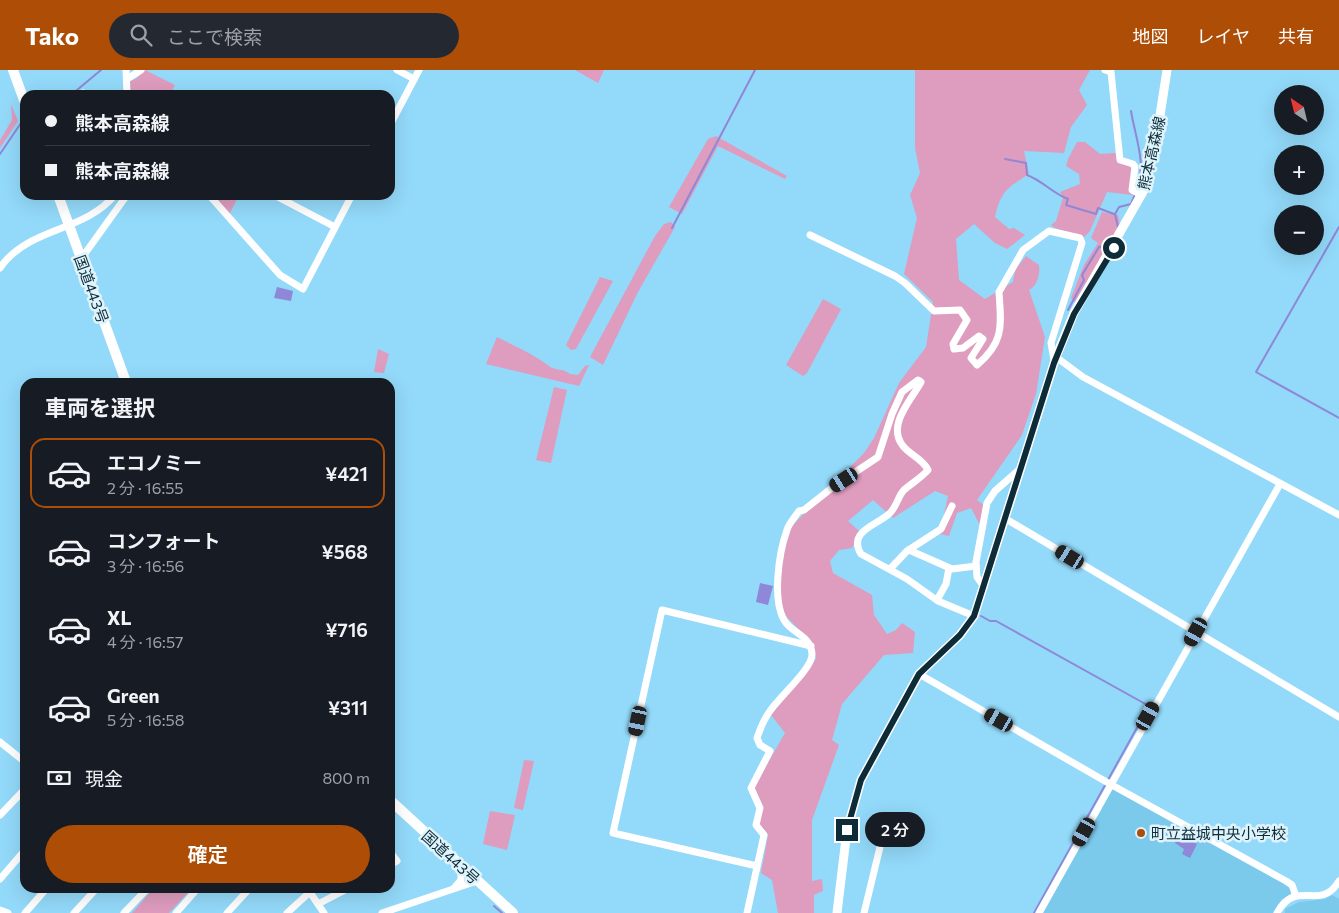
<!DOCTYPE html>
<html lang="ja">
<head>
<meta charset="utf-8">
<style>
	body { margin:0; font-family:Commissioner,"Noto Sans JP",sans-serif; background:#242831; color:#f1f3f6; height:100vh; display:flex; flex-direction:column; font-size:19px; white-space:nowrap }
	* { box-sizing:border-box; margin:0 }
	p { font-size:16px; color:#9ea1a6 }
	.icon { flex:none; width:28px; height:28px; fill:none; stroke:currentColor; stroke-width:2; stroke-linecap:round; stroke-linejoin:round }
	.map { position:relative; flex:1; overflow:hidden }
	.side { position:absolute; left:20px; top:308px; width:375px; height:515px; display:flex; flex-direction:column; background:#171b24; border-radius:15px; box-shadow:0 5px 20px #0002 }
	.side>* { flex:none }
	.hud { position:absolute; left:20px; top:20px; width:375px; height:110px; border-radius:15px; box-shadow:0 5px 20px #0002; display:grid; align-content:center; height:110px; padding:0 25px; background:#171b24 }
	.needle { width:32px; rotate:325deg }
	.buttons { position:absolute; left:1274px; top:15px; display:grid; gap:10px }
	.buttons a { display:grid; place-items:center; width:50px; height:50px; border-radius:50%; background:#171b24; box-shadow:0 5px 20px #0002; font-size:25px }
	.end { position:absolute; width:22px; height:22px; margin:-11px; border:6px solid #0e2c38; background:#fff; box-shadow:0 0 0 2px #fff }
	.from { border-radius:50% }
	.bubble { position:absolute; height:35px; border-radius:18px; background:#171b24; box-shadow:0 5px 20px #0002; font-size:16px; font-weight:600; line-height:35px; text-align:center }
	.car { position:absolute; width:15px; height:30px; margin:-15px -8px; border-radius:6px; box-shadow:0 0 4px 1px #0007; background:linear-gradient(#222 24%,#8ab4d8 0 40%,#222 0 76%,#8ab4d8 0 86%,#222 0) }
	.hud b { display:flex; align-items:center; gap:18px; height:48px; font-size:19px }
	.hud b+b { border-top:1px solid #363941 }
	.hud i { width:12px; height:12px; background:#f1f3f6 }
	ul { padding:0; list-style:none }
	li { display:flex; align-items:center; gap:15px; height:70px; margin:0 10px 8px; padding:0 15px; border:2px solid transparent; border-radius:15px }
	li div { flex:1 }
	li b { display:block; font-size:19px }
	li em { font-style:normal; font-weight:600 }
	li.active { border-color:#ad4d06 }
	li>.icon { width:45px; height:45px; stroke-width:1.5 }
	h2 { padding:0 25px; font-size:22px; line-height:60px }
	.pay { display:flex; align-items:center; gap:12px; height:55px; padding:0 25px; font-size:19px }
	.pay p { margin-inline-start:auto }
	.primary-button { display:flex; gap:10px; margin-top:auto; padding:10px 25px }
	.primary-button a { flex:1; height:58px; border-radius:30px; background:#ad4d06; color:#fff; font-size:20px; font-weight:600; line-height:58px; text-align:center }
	header { display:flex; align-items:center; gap:30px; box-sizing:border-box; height:70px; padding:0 25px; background:#ad4d06; color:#fff }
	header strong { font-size:24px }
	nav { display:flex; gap:28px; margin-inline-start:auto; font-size:18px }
	.search { width:350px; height:45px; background:#242831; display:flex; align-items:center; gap:12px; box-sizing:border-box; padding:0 18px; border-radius:28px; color:#9ea1a6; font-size:19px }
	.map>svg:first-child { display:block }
	.built { fill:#7bcaec }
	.green { fill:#de9cbe }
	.water { fill:#8f87d7 }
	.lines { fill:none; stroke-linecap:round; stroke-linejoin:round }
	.stream { stroke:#8f87d7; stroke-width:2 }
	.minor { stroke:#fff; stroke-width:7 }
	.major { stroke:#fff; stroke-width:9 }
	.highway { stroke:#fff; stroke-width:10 }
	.route { stroke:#0e2c38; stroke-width:6 }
	.poi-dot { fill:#ad4d06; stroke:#def3fc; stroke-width:2 }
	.labels { text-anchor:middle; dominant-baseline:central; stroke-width:5; stroke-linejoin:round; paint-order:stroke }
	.street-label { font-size:15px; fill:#0e2c38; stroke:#def3fc }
	.poi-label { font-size:15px; fill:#0e2c38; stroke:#def3fc; text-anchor:start }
</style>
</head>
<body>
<header>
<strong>Tako</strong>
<div class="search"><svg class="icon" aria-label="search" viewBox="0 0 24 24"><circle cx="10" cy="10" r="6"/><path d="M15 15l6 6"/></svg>ここで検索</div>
<nav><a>地図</a><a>レイヤ</a><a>共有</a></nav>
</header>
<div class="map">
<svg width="1339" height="843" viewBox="0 0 1339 843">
	<rect width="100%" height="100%" fill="#93d9f9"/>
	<g class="built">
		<path d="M1111,717L1288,815L1292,823L1281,830L1273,843H1043Z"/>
		<path d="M1332,825L1339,829V843H1285V839L1299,832L1325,829Z"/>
	</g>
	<g class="green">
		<path d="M145,0L175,15L170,25H131L130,11L136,9Z"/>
		<path d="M575,0H604L598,13Z"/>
		<path d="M915,0H1090L1079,20L1087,35L1071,57L1064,83L1024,81L1029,104C1007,118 1001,121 995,147L1009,159L1014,158L1025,165L1007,179L995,173L974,154L956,169L959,210L985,229L1013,212L1015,200L1026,186L1039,195C1040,204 1038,215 1029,220L1045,267L1036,324L1022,365L977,430L985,436L980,455L971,438L957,443L949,466L940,464L948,426L935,421L893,448L873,430L848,451L860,462L852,478L839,480L830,491L833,503L872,525L874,545L887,564L896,560L902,553L915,562L913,583L884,585L842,634L832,670L839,675L812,750V811L822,809L823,821L814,825V843H778L772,810L761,803L768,765L759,754L754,717L785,663L771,645L816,589L812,573L784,544L780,525L781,495L788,460L864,383L874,368L899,313L926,277L933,232L904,204L917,148L910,125L920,103L915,78Z"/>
		<path d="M11,34L18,51L0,78V70L12,50Z"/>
		<path d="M716,66L787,106L785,109L718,76L682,144L669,137L708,69Z"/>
		<path d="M1077,72H1085L1100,84L1116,83L1132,99L1133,125L1107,122L1090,161L1084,167L1055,158L1051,155L1056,151L1063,128L1060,122L1080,114L1079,104L1066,96L1068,89Z"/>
		<path d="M212,125H239L229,145Z"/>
		<path d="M1102,142L1118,145L1120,155L1075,232L1071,228L1084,195L1098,173L1091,168Z"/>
		<path d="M671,152L675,157L638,222L603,295L590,287L655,166L664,154Z"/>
		<path d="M600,207L613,211L576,279L571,280L566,275Z"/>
		<path d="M823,229L841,239L807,303L803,306L786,295Z"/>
		<path d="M497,267C515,276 533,284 549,296C555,301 564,298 570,304L578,305L585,296L589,295L579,316L486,294Z"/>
		<path d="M378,279L389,284L384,303L374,302Z"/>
		<path d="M554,317L567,320L551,393L536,390Z"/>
		<path d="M524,690L534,691L523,740L514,738Z"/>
		<path d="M490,741L515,745L507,780L483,774Z"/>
		<path d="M154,818H192L169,843H132Z"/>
	</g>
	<g class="water">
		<path d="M277,217L293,221L291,231L274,228Z"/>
		<path d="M760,513L773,516L768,535L756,532Z"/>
		<path d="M1179,764L1197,774L1190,788L1182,784L1184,779L1175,773Z"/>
	</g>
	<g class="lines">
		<g class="stream">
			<path d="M71,25L101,0"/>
			<path d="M1131,41C1135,66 1147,95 1137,119"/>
			<path d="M0,84L21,53"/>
			<path d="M1005,89L1026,93L1027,105C1043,111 1052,123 1068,129L1066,135L1096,144L1098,138L1114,144"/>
			<path d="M1118,157L1115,144L1119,137L1131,134L1135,124"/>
			<path d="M1339,157L1256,302L1339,348"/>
			<path d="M672,158L755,0"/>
			<path d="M1068,240L1084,210L1082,205L1099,177L1108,175"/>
			<path d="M981,546L990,551H996L1149,636L1034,843"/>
			<path d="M494,836L502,843"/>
		</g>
		<g class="minor">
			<path d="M126,0L127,25"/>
			<path d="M397,0L414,9"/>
			<path d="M1105,0L1111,2L1120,90L1133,94L1135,97L1132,120L1142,125"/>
			<path d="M127,9L141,0"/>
			<path d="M83,23L84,25"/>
			<path d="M390,55L419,0"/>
			<path d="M209,125L280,205L303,219L352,125"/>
			<path d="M274,125L335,157"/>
			<path d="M810,165L895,206L905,213L934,241L960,240L967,250L953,274L954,279L963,278L979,266L983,269L971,288L977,295C1005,272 1001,254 999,222L1023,180L1049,161L1080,168L1082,173L1051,273L1054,290"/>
			<path d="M81,189L127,125"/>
			<path d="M0,198C28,157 83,163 115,125"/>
			<path d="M1056,287L1083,307L1339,445"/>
			<path d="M1006,449L1339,647"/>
			<path d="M909,480L952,499L976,496"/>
			<path d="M890,499L907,481L941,459L952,436"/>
			<path d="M984,517L977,507L976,492L987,433L995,421L1020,399"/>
			<path d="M937,530L946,514L949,498"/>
			<path d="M919,604L1110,714L1286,811L1292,815L1296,826"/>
			<path d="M0,672L25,692"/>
			<path d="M0,745L25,719"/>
			<path d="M390,782L397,791L390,795"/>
			<path d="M757,796L613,763L662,540L811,576"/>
			<path d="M0,809L25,780"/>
			<path d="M307,818L324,843"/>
			<path d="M454,818L461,810V797"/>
			<path d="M318,834L349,818"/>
			<path d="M0,840L8,843"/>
			<path d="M25,843L47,818"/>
			<path d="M74,843L97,818"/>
			<path d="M124,843L148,818"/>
			<path d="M176,843L198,818"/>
			<path d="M227,843L250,818"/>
			<path d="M287,843L310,822"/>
			<path d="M382,843L477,811"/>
			<path d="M747,843L764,765L756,755L760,738L751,718L770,681L760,675L757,668C760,659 764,649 770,641C779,627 813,598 812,584C811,567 795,564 786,553C771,533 779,482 787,460C789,453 795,447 799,441L804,440L833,417L878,387L892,344L902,322L918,310L921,312C912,329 886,355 903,376C910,385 923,389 928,400C921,408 912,413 904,420C898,426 897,436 890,443C878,455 847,461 861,484L907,509L938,531L974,546"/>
			<path d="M864,843L880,777"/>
			<path d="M1039,843L1280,414"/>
			<path d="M1277,843C1297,807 1320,843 1339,811"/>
		</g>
		<path class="major" d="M837,843L847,760L861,710L919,604L960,565L974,546L1056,287L1074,243L1144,120L1155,78L1167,0"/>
		<g class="highway">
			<path d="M13,0L25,33"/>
			<path d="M58,125L126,312"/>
			<path d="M390,730L513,843"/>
		</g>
	</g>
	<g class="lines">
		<path class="route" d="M847,760L861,710L919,604L960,565L974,546L1054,293L1074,244L1114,178"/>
	</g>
	<circle class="poi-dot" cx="1141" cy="763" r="5"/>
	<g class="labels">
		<g class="street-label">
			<text transform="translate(1151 83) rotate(-77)">熊本高森線</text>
			<text transform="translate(92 219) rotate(70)">国道443号</text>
			<text transform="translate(451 787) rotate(42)">国道443号</text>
		</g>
		<g class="poi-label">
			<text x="1151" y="763">町立益城中央小学校</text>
		</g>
	</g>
</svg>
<div class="buttons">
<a><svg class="needle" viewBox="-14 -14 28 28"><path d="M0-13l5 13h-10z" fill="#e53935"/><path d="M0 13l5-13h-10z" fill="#9ea1a6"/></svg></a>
<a>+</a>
<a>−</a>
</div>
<i class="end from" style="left:1114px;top:178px"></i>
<i class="end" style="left:847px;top:760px"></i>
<div class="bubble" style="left:865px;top:742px;width:60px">2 分</div>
<i class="car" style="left:844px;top:410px;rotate:237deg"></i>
<i class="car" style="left:1070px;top:487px;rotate:301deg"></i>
<i class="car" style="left:1196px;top:562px;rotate:209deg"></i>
<i class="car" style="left:1148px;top:646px;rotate:29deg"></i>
<i class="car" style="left:999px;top:650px;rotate:300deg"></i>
<i class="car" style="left:638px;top:651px;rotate:192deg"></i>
<i class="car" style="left:1084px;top:762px;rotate:209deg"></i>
<div class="hud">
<b><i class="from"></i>熊本高森線</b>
<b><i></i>熊本高森線</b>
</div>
<section class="side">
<h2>車両を選択</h2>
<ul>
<li class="active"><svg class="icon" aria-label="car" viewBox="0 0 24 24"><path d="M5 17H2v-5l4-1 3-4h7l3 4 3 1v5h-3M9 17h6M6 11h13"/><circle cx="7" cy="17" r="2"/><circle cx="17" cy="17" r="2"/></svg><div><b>エコノミー</b><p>2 分 · 16:55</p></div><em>¥421</em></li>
<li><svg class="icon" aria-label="car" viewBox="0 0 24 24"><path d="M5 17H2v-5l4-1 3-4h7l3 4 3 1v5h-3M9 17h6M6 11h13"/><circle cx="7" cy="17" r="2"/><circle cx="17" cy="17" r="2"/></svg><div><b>コンフォート</b><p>3 分 · 16:56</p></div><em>¥568</em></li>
<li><svg class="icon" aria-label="car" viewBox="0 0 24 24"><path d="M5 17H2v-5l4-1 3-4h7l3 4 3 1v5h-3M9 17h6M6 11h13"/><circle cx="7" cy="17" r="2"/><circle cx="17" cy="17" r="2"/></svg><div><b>XL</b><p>4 分 · 16:57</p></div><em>¥716</em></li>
<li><svg class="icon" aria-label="car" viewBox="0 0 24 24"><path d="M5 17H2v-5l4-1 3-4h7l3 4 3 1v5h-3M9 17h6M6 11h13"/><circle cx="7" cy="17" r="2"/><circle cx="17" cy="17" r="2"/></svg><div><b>Green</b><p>5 分 · 16:58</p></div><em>¥311</em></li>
</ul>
<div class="pay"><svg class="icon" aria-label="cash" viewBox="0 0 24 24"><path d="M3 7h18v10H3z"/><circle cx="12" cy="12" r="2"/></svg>現金<p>800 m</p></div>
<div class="primary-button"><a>確定</a></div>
</section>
</div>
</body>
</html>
